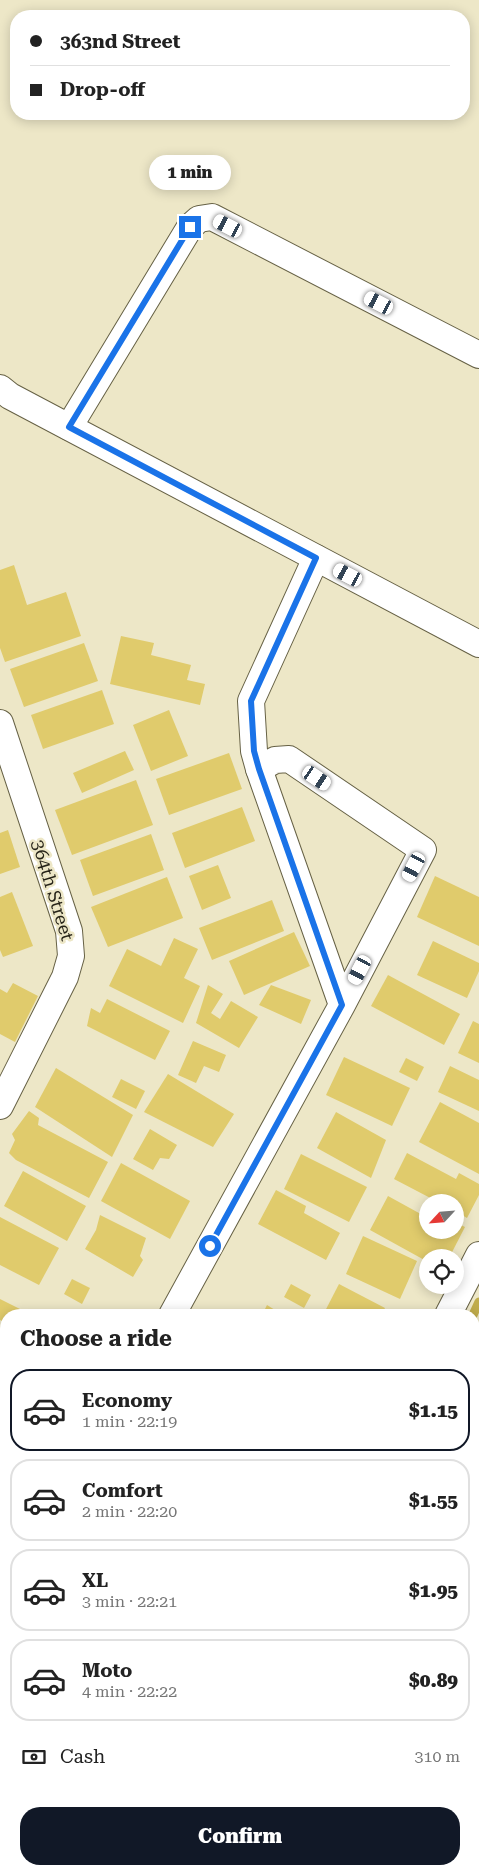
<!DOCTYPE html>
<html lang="en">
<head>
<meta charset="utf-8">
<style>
	body { margin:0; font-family:"Roboto Serif",serif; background:#f6f6f6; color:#222; height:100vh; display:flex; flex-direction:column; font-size:19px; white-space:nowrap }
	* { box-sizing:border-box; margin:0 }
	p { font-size:16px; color:#767676 }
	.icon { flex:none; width:28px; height:28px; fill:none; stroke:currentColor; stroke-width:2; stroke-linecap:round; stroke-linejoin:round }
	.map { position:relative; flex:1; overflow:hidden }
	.sheet { position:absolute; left:0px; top:1309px; width:480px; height:566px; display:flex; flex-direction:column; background:#fff; border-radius:20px 20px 0 0; box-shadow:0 2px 12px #0003 }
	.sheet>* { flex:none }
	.guide { position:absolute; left:10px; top:10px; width:460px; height:110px; border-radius:20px; box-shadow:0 2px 12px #0003; display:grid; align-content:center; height:110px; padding:0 20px; background:#fff }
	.needle { width:32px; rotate:244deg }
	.buttons { position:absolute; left:419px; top:1194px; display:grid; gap:10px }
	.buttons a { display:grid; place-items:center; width:45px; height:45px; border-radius:50%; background:#fff; box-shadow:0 2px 12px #0003; font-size:25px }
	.end { position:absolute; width:22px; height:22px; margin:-11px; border:6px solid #1a73e8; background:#fff; box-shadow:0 0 0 2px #fff }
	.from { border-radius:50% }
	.bubble { position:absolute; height:35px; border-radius:18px; background:#fff; box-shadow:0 2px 12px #0003; font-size:16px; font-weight:800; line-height:35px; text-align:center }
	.car { position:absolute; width:15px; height:30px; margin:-15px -8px; border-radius:6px; box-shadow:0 0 4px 1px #0007; background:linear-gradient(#fff 24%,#345 0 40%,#fff 0 76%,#345 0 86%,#fff 0) }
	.guide b { display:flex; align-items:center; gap:18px; height:48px; font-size:19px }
	.guide b+b { border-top:1px solid #e0e0e0 }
	.guide i { width:12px; height:12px; background:#222 }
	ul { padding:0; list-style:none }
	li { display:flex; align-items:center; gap:15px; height:82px; margin:0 10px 8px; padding:0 10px; border:2px solid #e0e0e0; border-radius:20px }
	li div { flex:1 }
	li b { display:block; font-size:19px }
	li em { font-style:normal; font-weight:800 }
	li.active { border-color:#111827 }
	li>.icon { width:45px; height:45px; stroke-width:1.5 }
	h2 { padding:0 20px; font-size:22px; line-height:60px }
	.pay { display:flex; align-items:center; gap:12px; height:55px; padding:0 20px; font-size:19px }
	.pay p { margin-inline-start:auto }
	.action { display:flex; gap:10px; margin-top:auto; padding:10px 20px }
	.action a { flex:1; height:58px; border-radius:20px; background:#111827; color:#fff; font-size:20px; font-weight:800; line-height:58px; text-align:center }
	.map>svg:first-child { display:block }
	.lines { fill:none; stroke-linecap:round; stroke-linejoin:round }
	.stream { stroke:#c0ac4b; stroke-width:9 }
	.building { fill:#e0cb6c }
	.minor-casing { stroke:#666145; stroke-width:28 }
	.minor { stroke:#fff; stroke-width:26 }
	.route { stroke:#1a73e8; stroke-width:6 }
	.labels { text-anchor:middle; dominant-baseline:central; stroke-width:5; stroke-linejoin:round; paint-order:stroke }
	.street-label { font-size:18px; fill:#262318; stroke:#ede7c7 }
</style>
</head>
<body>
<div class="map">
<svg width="479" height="1874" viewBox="0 0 479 1874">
	<rect width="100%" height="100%" fill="#ede7c7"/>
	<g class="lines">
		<path class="stream" d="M473,1315L479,1302"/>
	</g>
	<g class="building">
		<path d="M14,565L27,605L66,592L81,636L5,662L0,648V570Z"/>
		<path d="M121,636L154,643L151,655L191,665L187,680L205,684L200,705L110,684Z"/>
		<path d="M84,643L98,681L24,707L10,669Z"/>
		<path d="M102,690L114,724L43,749L31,715Z"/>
		<path d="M169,710L188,756L151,771L133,725Z"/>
		<path d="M125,751L134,770L82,793L73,773Z"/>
		<path d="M229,753L242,789L169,815L156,779Z"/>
		<path d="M136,780L153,825L72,855L55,810Z"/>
		<path d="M242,807L255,841L185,868L172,833Z"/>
		<path d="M8,830L20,867L0,874V833Z"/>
		<path d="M151,834L164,870L93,896L80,860Z"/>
		<path d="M218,865L231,898L202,910L189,876Z"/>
		<path d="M435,876L479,897V946L417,917Z"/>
		<path d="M167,877L183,918L108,947L91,907Z"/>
		<path d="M12,892L33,946L3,957L0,950V897Z"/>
		<path d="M272,900L284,931L212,960L199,928Z"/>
		<path d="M294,932L310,966L244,995L229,961Z"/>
		<path d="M174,938L198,949L184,978L200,986L183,1023L109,986L127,949L161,966Z"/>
		<path d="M433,941L479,963V971L467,998L417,975Z"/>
		<path d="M388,975L460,1014L444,1045L371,1006Z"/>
		<path d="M13,983L38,996L15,1042L0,1034V989L7,993Z"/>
		<path d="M208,985L223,994L211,1013L220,1019L231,1001L258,1017L239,1048L196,1023Z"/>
		<path d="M271,985L311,1000L301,1024L259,1005Z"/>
		<path d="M107,999L170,1031L155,1060L87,1026L91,1008L100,1013Z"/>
		<path d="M473,1021L479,1024V1063L458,1053Z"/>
		<path d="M193,1041L226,1055L219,1072L204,1066L196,1083L178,1075Z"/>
		<path d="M344,1057L410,1088L392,1126L326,1095Z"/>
		<path d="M406,1058L424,1067L417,1081L399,1072Z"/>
		<path d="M450,1066L479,1080V1111L438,1092Z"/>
		<path d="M56,1068L133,1115L112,1157L35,1107Z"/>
		<path d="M168,1074L234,1114L213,1147L144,1112Z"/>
		<path d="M121,1079L145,1091L136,1109L112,1097Z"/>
		<path d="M440,1102L479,1123V1174L419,1142Z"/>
		<path d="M29,1111L39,1118L38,1125L108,1162L89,1198L16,1160L9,1153L15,1140L12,1134Z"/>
		<path d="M336,1112L386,1140L371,1178L317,1148Z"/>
		<path d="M150,1129L177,1145L169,1159L160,1158L153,1170L133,1159Z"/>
		<path d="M407,1153L456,1179L459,1173L479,1184V1195L467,1218L455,1211V1202H438L394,1179Z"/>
		<path d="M301,1154L367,1187L349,1222L284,1189Z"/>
		<path d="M121,1163L190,1201L170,1239L101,1201Z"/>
		<path d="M23,1171L86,1206L67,1241L4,1206Z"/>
		<path d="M276,1190L306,1206L304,1213L340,1233L326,1260L258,1224Z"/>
		<path d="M388,1196L428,1218V1230H455V1222L465,1227L449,1258H428V1262L370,1230Z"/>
		<path d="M100,1215L146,1238L140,1256L143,1260L133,1277L85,1249L96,1230Z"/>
		<path d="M0,1217L59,1248L39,1285L0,1265Z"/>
		<path d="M363,1236L417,1261L400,1299L346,1274Z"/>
		<path d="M72,1279L90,1288L82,1304L64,1294Z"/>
		<path d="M291,1284L311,1295L304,1308L284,1297Z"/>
		<path d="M339,1284L385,1308L381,1315H323Z"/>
		<path d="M0,1299L28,1313L27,1315H6V1323L0,1320Z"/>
		<path d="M267,1305L283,1315H262Z"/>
		<path d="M0,1333L6,1336V1352L0,1364Z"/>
		<path d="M476,1354L479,1355V1397L474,1395V1358Z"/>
		<path d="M6,1403V1437L0,1433V1414Z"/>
		<path d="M474,1407L479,1410V1458L474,1455Z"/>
		<path d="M0,1448L6,1451V1491L0,1488Z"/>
		<path d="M474,1490L479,1493L474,1507Z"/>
		<path d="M0,1500L6,1504V1550L0,1546Z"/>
		<path d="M479,1548V1573L474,1570V1559Z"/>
		<path d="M474,1580L479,1582V1622L474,1620Z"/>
		<path d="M474,1640L479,1643V1684L474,1681Z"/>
		<path d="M6,1759V1817L0,1818V1761Z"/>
		<path d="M0,1829L6,1832V1869H18L15,1874H0Z"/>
		<path d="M311,1869H350L348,1874H308Z"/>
		<path d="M372,1869H414L411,1874H369Z"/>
		<path d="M429,1869H470L468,1874H427Z"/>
	</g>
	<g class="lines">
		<defs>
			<g id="minor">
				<path d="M0,388L10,396L479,644"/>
				<path d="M69,427L190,227L199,219L212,217L479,355"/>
				<path d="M0,723L69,931L71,956L65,977L0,1106"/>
				<path d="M259,769L254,751L251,701L316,558"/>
				<path d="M172,1315L342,1005L423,850L289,759L275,760L259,769L342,1005"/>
				<path d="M448,1315L479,1255"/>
				<path d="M0,1582L6,1585"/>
				<path d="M474,1817L479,1807"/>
				<path d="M162,1874L164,1869"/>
			</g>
		</defs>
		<use href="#minor" class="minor-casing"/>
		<use href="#minor" class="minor"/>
	</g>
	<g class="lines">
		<path class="route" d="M190,227L69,427L316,558L251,701L254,751L259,769L342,1005L210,1246"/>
	</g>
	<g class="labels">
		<g class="street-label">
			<text transform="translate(53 890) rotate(73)">364th Street</text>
		</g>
	</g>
</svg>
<div class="buttons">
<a><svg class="needle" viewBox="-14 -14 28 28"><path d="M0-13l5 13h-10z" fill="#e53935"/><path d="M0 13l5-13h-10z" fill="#767676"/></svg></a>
<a><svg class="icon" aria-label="locate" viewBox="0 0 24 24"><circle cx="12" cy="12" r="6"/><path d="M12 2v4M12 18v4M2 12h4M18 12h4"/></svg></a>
</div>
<i class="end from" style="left:210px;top:1246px"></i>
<i class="end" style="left:190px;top:227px"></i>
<div class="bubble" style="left:149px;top:155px;width:82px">1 min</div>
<i class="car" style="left:228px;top:226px;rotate:297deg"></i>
<i class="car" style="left:379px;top:303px;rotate:297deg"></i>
<i class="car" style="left:348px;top:575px;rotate:298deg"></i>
<i class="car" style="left:317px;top:778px;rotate:124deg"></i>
<i class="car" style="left:414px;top:867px;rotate:208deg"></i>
<i class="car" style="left:360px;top:970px;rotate:208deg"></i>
<div class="guide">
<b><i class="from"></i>363nd Street</b>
<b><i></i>Drop-off</b>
</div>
<section class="sheet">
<h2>Choose a ride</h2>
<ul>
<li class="active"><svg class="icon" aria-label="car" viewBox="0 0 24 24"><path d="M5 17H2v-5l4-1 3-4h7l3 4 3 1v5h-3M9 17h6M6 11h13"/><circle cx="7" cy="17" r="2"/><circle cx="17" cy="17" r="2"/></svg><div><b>Economy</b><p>1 min · 22:19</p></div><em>$1.15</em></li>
<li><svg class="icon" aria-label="car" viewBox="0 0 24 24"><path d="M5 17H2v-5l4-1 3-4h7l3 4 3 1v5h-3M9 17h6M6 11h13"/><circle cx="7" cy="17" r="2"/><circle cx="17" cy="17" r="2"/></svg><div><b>Comfort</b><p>2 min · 22:20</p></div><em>$1.55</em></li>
<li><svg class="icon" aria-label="car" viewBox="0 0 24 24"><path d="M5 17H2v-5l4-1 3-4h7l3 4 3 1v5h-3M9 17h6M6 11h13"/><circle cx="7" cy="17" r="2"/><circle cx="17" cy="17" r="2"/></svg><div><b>XL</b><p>3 min · 22:21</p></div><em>$1.95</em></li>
<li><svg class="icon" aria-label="car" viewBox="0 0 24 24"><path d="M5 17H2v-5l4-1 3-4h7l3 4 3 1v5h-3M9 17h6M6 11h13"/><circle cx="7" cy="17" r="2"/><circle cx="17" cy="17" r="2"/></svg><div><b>Moto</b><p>4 min · 22:22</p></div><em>$0.89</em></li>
</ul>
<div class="pay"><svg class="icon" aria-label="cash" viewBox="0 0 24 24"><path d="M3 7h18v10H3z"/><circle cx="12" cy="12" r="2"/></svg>Cash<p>310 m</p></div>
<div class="action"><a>Confirm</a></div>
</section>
</div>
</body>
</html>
